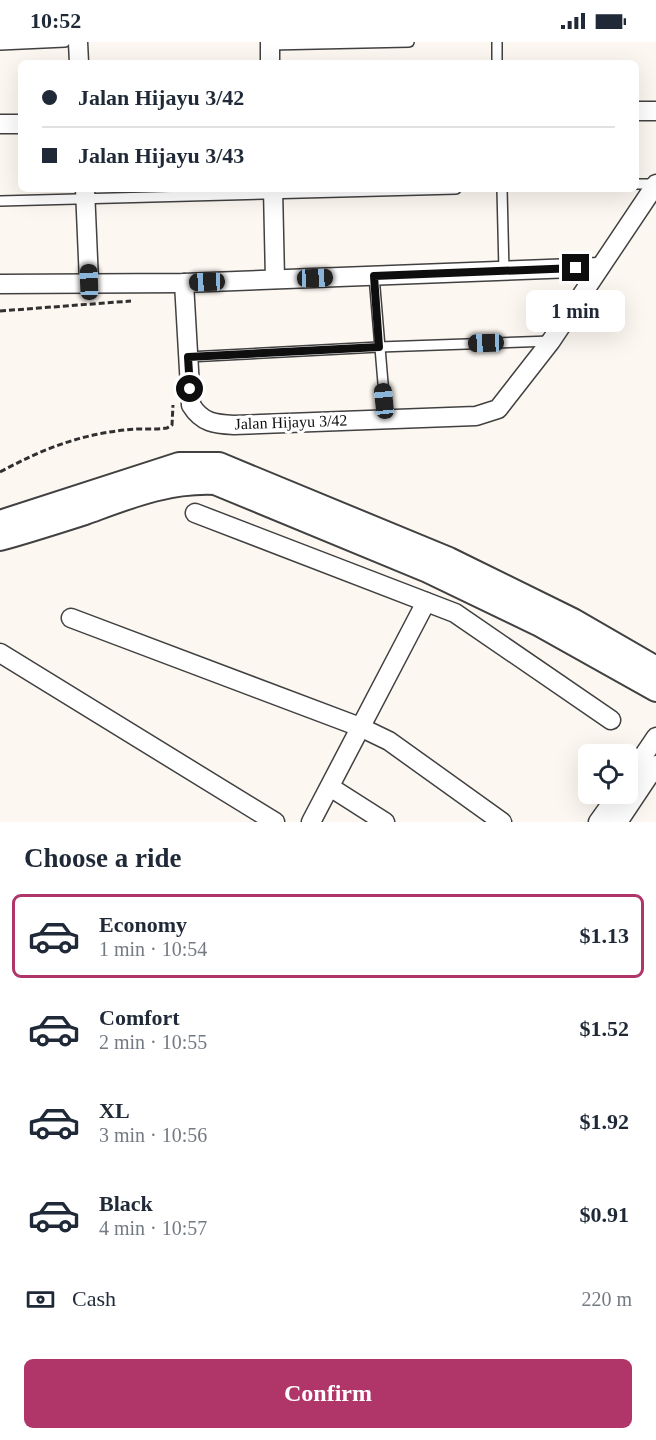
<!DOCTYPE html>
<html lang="en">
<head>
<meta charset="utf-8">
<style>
	body { margin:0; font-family:Georgia,serif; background:#f6f6f7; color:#1f2937; height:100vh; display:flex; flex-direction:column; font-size:22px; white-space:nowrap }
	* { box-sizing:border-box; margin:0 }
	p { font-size:20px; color:#747a83 }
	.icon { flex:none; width:33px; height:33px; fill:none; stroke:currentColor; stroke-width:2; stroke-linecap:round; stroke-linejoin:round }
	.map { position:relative; height:780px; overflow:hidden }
	.panel { display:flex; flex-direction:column; background:#fff; flex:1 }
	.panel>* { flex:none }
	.top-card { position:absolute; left:18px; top:18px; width:621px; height:132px; border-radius:9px; box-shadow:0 6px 24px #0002; display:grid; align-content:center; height:132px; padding:0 24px; background:#fff }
	.fabs { position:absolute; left:578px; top:702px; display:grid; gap:12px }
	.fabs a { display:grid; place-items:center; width:60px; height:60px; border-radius:9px; background:#fff; box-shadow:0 6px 24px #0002; font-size:30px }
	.end { position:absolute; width:27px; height:27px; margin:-14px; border:8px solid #0e0e0e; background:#fff; box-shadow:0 0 0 3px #fff }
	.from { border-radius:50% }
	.bubble { position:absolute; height:42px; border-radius:9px; background:#fff; box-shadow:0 6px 24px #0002; font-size:20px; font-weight:800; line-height:42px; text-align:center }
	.car { position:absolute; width:18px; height:36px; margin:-18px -9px; border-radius:8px; box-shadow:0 0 4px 2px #0007; background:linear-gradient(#222 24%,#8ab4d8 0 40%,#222 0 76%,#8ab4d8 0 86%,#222 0) }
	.top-card b { display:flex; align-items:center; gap:21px; height:57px; font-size:22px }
	.top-card b+b { border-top:2px solid #e0e1e3 }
	.top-card i { width:15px; height:15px; background:#1f2937 }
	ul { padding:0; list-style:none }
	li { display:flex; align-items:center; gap:18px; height:84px; margin:0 12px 9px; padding:0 12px; border:3px solid transparent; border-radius:9px }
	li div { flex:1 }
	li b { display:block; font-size:22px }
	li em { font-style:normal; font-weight:800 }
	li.active { border-color:#b03568 }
	li>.icon { width:54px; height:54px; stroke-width:1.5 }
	h2 { padding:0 24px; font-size:27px; line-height:72px }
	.pay { display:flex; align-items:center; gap:15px; height:66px; padding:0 24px; font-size:22px }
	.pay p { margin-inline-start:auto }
	.cta { display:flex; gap:12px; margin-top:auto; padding:12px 24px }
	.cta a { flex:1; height:69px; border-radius:9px; background:#b03568; color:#fff; font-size:24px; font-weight:800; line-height:69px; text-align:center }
	.status { display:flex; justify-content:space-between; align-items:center; height:42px; padding:0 30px; background:#fff; direction:ltr }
	.status svg { height:16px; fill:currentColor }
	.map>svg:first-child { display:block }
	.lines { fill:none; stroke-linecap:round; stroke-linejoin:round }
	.service-casing { stroke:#414141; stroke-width:12 }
	.minor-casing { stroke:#414141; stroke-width:21 }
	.tertiary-casing { stroke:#414141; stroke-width:26 }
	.path { stroke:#303030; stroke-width:3; stroke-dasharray:6 3; stroke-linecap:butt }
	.service { stroke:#fff; stroke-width:9 }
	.minor { stroke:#fff; stroke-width:18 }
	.tertiary { stroke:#fff; stroke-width:22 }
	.route { stroke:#0e0e0e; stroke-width:8 }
	.labels { text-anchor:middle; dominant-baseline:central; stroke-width:6; stroke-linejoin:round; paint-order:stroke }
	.street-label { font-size:16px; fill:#0e0e0e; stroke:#fff }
</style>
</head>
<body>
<div class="status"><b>10:52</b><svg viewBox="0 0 49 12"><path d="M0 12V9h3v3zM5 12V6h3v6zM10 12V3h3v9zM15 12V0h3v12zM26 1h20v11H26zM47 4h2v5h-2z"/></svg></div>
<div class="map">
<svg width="656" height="780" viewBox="0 0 656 780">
	<rect width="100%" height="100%" fill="#fdf7f1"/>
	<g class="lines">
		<defs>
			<g id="service">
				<path d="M497,0V21"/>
				<path d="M0,3L65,0"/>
				<path d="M270,3L409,0"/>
				<path d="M636,142H656"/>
				<path d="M502,147L504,229"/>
				<path d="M0,159L456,147"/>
				<path d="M374,234L386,377"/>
				<path d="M188,315L379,305L551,299"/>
			</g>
			<g id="minor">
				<path d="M78,0L79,21"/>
				<path d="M270,0V21"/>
				<path d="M636,69H656"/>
				<path d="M0,82H21"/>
				<path d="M85,147L89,240"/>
				<path d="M273,147L275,237"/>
				<path d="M184,241L191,363C202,381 215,382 234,383L476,374L498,367L551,299L656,142"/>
				<path d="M0,242L184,241L600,225"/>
				<path d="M195,471L455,571L611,678"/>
				<path d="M71,576L360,685L389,699L502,780"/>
				<path d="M0,611L275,780"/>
				<path d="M627,738L656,695"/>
				<path d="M330,745L385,780"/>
				<path d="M311,780L426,560"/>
				<path d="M598,780L618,752"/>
				<path d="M618,780L656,723"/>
			</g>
			<g id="tertiary">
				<path d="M0,480L179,422H219L449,517L573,578L656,626"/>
				<path d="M0,497C29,489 57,480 85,471C129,455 167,439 215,441L428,529L538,582L656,648"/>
			</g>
		</defs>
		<use href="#service" class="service-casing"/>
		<use href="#minor" class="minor-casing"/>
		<use href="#tertiary" class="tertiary-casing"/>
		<g class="path">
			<path d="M0,269L131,259"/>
			<path d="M0,430C41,408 77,393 125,388C139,386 153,388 167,386L172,383L173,363"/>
		</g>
		<use href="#service" class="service"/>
		<use href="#minor" class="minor"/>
		<use href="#tertiary" class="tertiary"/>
	</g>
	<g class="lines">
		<path class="route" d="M190,347L188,315L379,305L374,234L576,226"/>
	</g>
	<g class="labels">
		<g class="street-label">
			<text transform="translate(291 380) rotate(-2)">Jalan Hijayu 3/42</text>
		</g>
	</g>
</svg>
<div class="fabs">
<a><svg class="icon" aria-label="locate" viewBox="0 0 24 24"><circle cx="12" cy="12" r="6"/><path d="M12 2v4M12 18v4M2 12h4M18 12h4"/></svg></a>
</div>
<i class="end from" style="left:190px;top:347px"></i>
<i class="end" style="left:576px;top:226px"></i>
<div class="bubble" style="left:526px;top:248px;width:99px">1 min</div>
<i class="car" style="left:315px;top:236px;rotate:88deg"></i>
<i class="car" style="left:89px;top:240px;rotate:358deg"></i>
<i class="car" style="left:207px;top:240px;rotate:268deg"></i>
<i class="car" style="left:486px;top:301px;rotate:268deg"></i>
<i class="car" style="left:384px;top:359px;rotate:354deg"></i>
<div class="top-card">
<b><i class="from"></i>Jalan Hijayu 3/42</b>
<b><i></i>Jalan Hijayu 3/43</b>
</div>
</div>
<section class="panel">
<h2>Choose a ride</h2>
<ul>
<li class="active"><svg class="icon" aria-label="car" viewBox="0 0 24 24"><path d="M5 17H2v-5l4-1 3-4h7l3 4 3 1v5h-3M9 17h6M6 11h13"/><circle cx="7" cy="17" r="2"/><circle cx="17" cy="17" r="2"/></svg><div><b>Economy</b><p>1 min · 10:54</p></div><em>$1.13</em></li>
<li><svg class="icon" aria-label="car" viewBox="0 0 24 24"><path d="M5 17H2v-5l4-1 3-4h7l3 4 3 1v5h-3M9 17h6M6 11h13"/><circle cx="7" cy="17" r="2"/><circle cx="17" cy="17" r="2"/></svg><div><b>Comfort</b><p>2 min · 10:55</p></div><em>$1.52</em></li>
<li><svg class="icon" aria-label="car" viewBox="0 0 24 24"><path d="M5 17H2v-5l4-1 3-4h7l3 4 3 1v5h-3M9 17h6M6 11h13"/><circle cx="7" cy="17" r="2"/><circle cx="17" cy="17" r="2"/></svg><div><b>XL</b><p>3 min · 10:56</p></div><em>$1.92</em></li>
<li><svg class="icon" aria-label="car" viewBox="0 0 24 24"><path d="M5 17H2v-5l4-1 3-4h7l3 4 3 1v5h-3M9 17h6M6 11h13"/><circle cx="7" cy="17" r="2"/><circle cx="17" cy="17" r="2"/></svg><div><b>Black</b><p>4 min · 10:57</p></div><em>$0.91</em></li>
</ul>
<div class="pay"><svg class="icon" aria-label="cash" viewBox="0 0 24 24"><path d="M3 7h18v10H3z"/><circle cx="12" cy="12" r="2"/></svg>Cash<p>220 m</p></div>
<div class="cta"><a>Confirm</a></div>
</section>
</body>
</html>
